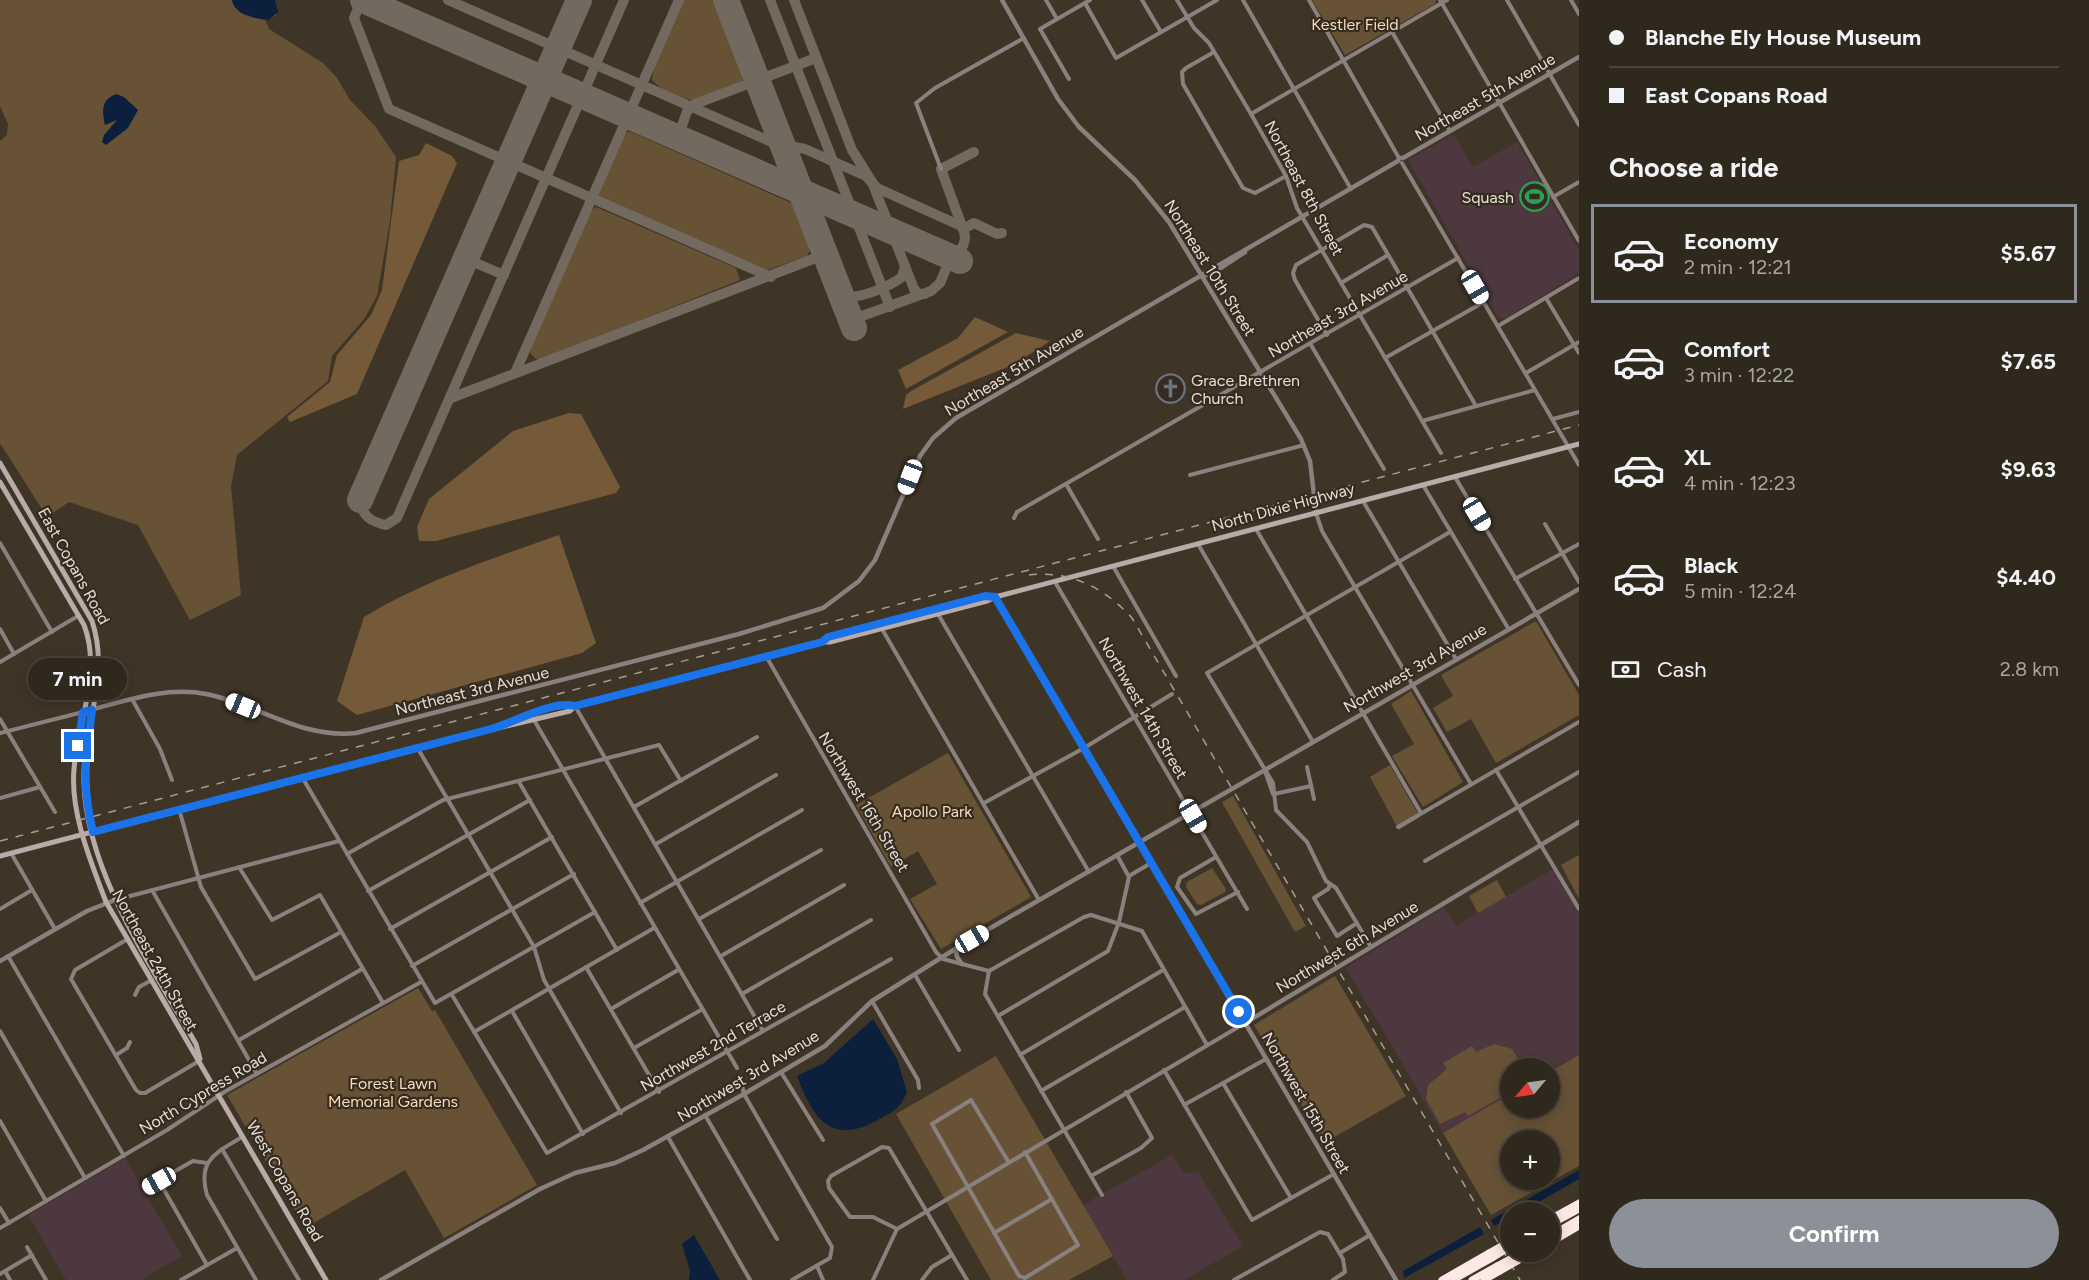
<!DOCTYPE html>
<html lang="en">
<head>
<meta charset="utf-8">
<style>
	body { margin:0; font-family:Figtree,sans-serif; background:#373026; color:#f1f3f6; height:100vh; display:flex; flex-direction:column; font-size:22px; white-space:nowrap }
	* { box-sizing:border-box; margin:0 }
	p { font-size:20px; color:#a7a6a4 }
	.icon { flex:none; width:33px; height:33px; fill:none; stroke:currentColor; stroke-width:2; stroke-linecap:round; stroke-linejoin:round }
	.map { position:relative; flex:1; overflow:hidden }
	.drawer { display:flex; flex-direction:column; background:#2f281d; width:510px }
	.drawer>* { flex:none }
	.hud { display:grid; align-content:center; height:132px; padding:0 30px; background:#2f281d }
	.needle { width:39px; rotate:241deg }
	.controls { position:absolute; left:1500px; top:1058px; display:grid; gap:12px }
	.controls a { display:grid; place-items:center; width:60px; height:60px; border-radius:50%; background:#2f281d; box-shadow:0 3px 15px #0003,0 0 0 2px #4a443b; font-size:30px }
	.end { position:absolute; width:27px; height:27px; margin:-14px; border:8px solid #1a73e8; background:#fff; box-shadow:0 0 0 3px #fff }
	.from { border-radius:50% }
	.bubble { position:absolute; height:42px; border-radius:21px; background:#2f281d; box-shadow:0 3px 15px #0003,0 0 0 2px #4a443b; font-size:20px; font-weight:700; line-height:42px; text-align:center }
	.car { position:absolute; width:18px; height:36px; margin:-18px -9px; border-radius:8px; box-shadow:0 0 4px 2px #0007; background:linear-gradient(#fff 24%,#345 0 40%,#fff 0 76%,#345 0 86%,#fff 0) }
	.hud b { display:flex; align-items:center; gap:21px; height:57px; font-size:22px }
	.hud b+b { border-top:2px solid #4a443b }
	.hud i { width:15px; height:15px; background:#f1f3f6 }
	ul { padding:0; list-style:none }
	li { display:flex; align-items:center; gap:18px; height:99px; margin:0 12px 9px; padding:0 18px; border:3px solid transparent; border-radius:0px }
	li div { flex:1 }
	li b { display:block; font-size:22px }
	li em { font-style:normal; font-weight:700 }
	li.active { border-color:#8c9099 }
	li>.icon { width:54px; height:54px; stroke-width:1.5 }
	h2 { padding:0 30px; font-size:27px; line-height:72px }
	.pay { display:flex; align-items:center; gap:15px; height:66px; padding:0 30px; font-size:22px }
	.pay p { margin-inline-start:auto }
	.cta { display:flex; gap:12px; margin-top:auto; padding:12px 30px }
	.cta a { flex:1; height:69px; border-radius:36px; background:#8c9099; color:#fff; font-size:24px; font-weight:700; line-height:69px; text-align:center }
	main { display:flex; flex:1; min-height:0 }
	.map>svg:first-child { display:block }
	.education { fill:#4c383e }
	.green { fill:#675236; fill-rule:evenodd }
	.forest { fill:#745a38 }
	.water { fill:#0c1f3c }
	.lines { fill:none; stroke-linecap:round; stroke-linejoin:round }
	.taxiway { stroke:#726a5e; stroke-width:10 }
	.runway { stroke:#726a5e; stroke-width:26 }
	.minor { stroke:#8a817f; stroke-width:4 }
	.tertiary { stroke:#8a817f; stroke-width:4.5 }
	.secondary { stroke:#baaaa8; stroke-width:5 }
	.motorway { stroke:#fce9e6; stroke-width:7 }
	.rail { stroke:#a69e94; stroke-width:1.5; stroke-dasharray:8 8; stroke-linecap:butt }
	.motorway-bridge { stroke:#fce9e6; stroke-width:7 }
	.route { stroke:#1a73e8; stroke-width:8 }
	.labels { text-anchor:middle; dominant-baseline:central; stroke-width:4.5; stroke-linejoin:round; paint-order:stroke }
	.park-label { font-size:16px; fill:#f9ddbb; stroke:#352b1e }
	.street-label { font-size:16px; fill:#e7e0d8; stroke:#352b1e }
	.poi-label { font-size:16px; fill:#e7e0d8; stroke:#352b1e; text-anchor:end }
</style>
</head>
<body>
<main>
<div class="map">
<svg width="1579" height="1280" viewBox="0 0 1579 1280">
	<rect width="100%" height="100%" fill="#3f3527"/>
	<g class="education">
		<path d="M1454,134L1473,167L1517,142L1579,250V273L1505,319L1498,317L1408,160Z"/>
		<path d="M1553,869L1579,912V1055L1550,1072V1068H1510V1094L1443,1133L1346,968L1444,907L1456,926Z"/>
		<path d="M1172,1155L1184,1173L1198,1172L1243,1246L1184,1280H1127L1083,1205Z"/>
		<path d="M125,1158L182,1256L141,1280H66L28,1215Z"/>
	</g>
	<g class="green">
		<path d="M0,0H275L276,16L265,20L269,29L323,63L337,78L350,100L375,126L396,157L390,221L377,296L364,319L332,356L328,381L237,455L231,486L241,595L190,620L138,525L69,502L47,517L0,443V141L7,135L8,124L0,106Z"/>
		<path d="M683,0H716L745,76L741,82L693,101L663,90L652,80L654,67Z"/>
		<path d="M1312,0H1436L1435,4L1345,55Z"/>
		<path d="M629,131L796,205L812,246L807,256L765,271L600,199L598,195L624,134Z"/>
		<path d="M596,207L736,268L740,280L542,359H536L530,353L531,347L591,211Z"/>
		<path d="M1536,621L1579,695V715L1496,763L1471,719L1447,732L1433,708L1453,696L1441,675Z"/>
		<path d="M1411,691L1463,782L1423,807L1392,756L1414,744L1391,704Z"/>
		<path d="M948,753L1031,897L941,949L910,899L937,884L918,851L891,867L856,805Z"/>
		<path d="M1390,765L1420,817L1399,830L1370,777Z"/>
		<path d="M1233,796L1306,926L1295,932L1222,802Z"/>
		<path d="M1579,855V899L1561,865Z"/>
		<path d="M1212,868L1226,889L1225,892L1201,905L1197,904L1186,887L1187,882Z"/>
		<path d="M1497,880L1506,897L1478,913L1469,896Z"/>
		<path d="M1335,976L1406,1096L1324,1143L1254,1025Z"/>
		<path d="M418,988L432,1011L435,1010L537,1185L444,1238L405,1170L305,1228L227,1095Z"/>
		<path d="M1494,1044L1512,1049L1524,1068H1510V1084L1504,1088L1507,1094L1468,1116L1465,1112L1440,1124L1426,1099L1428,1085L1447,1069L1443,1063L1472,1046L1476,1052Z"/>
		<path d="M1579,1055V1166L1491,1215L1443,1133L1510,1094V1107H1550V1072ZM1510,1140H1550V1179H1510Z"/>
		<path d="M996,1056L1113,1256L1069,1280H991L896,1114Z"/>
	</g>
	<g class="forest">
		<path d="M426,143L452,156L457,163L357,394L290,422L287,417L330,382L337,355L371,315L382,290L399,161L419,155Z"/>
		<path d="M975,317L1008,332L906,389L898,370L958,338Z"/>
		<path d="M1016,333L1050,341L1015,364L903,409L906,395L911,391Z"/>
		<path d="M569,413L581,414L620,487L616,493L436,541H419L417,527L429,499L513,431Z"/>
		<path d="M559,535L596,643L582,653L357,715L337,701L364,617C425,580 492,559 559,535Z"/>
	</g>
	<g class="water">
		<path d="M232,0H275L278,12L269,20C256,19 234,15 232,0Z"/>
		<path d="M116,94L124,97L138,110L128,128L106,145L102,142L104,135L117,120L105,125C102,110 101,100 116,94Z"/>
		<path d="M873,1019L897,1059L907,1092C899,1111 892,1112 874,1122C829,1145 812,1116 797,1076L824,1063Z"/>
		<path d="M1579,1170V1179L1521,1212H1510V1218L1494,1226L1491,1220Z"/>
		<path d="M1480,1227L1484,1234L1404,1278L1403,1271Z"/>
		<path d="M694,1235L720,1280H689L690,1271L682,1244Z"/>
	</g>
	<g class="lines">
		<g class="taxiway">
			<path d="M448,0L774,143L805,149L866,176L877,188L961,226C968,236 965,247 956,254L945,255"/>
			<path d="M770,0L890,307"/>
			<path d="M794,0L852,150L872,182L914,289L919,294H925"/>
			<path d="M374,5L365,3L359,6L354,18L389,109L771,277"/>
			<path d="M678,138L687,111L695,104L816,58"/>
			<path d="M974,152L941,169L963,229L974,223L997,234L1002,233"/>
			<path d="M466,259L504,275"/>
			<path d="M840,292L844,296C859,300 890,286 902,277L905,266"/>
			<path d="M845,304L854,314L862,316L931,291L940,283L951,257"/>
			<path d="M515,373L679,0"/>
			<path d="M451,398L826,254"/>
			<path d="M360,500C362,516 371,522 386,525L397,518L624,0"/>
		</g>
		<g class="runway">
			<path d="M363,0L960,261"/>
			<path d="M726,0L854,328"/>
			<path d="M360,500L579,0"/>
		</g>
		<g class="minor">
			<path d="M1046,0L1057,19"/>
			<path d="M1142,0L1161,32"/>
			<path d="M1177,0L1194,28L1209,43L1251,114L1286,176L1297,208L1441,453"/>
			<path d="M1243,0L1351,189"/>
			<path d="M1309,0L1399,158"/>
			<path d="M1440,0L1579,241"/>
			<path d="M1507,0L1579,125"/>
			<path d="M1571,0L1579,14"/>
			<path d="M1085,3L1116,58L1217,0"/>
			<path d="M1392,32L1450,131"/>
			<path d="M1214,52L1186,68L1182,72L1183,84L1243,188L1255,193L1286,176"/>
			<path d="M1069,79L1040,29L1090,0"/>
			<path d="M1251,114L1447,0"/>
			<path d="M1402,163L1579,465"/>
			<path d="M941,169L916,103L935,88L1024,38"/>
			<path d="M1553,197L1579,182"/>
			<path d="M1341,283L1388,255"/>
			<path d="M1546,298L1579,353"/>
			<path d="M1498,326L1579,278"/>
			<path d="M1327,335L1295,280L1293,273L1296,265L1364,225L1372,227L1476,406"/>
			<path d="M1311,345L1384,469"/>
			<path d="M1385,358L1484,302"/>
			<path d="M1526,373L1579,342"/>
			<path d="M1553,419L1579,412"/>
			<path d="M1422,421L1535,390"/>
			<path d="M1190,475L1304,445"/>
			<path d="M1455,477L1579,685"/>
			<path d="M1066,484L1098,539"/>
			<path d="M1423,485L1508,628"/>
			<path d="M1363,501L1456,659"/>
			<path d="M1316,513L1322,531L1471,784"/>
			<path d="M1014,518L1017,512L1458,258"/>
			<path d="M1545,524L1579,582"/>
			<path d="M1256,529L1421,813"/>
			<path d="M0,543L52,632"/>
			<path d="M1198,544L1313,742"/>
			<path d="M1113,566L1176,676"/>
			<path d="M1515,579L1579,544"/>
			<path d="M1055,582L1247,909"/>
			<path d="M938,614L1089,872"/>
			<path d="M0,629L14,654"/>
			<path d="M882,629L1039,900"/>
			<path d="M766,656L936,952L943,959L989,971L1084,917L1091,915L1142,931L1207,1045"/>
			<path d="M0,662L78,616"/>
			<path d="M132,699L160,749L172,780"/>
			<path d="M575,706L763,1031"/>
			<path d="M0,719L55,812"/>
			<path d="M534,720L737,1068"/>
			<path d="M0,733L83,712"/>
			<path d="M417,747L534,947L544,980L621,1113"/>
			<path d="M1307,767L1314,799"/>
			<path d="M1496,770L1579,909"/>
			<path d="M1265,771L1273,794"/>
			<path d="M302,777L435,1003L595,912"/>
			<path d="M519,782L617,950"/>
			<path d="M1274,794L1311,786"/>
			<path d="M0,798L40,787"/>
			<path d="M984,803L1084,748L1172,694"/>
			<path d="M634,807L757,737"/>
			<path d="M179,809L201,887L255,979L341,932"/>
			<path d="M1398,827L1579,722"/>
			<path d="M656,844L776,775"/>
			<path d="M11,853L55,929"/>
			<path d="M347,854L443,800L659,745L681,781"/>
			<path d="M1216,857L1180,878L1177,887L1196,914L1238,892"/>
			<path d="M1425,861L1579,772"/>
			<path d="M239,867L272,920L320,895L383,1003"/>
			<path d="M1129,876L1151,863"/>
			<path d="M1330,885L1328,889L1314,898L1337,936L1357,923"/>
			<path d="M152,890L257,1074"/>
			<path d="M368,891L530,800"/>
			<path d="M115,900L339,841"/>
			<path d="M640,903L802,810"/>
			<path d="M0,909L32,890"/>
			<path d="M699,919L821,850"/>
			<path d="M390,929L552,837"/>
			<path d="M126,940L75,970L71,979L136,1090L140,1093H145L199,1061"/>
			<path d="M1371,947L1336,888L1326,881L1307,842L1276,810L1273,783L1207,673L1450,532"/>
			<path d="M8,956L124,1156"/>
			<path d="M721,956L844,885"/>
			<path d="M412,966L574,874"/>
			<path d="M586,967L659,1092"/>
			<path d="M989,971L985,994L1102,1195"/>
			<path d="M915,975L959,1050"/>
			<path d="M742,994L871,920"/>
			<path d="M135,995L139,987L152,980"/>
			<path d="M452,995L547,1153L891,959"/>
			<path d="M872,1001L918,1080L919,1088"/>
			<path d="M611,1009L678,970"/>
			<path d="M512,1011L583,1134"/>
			<path d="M998,1016L1108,951L1119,922L1129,877L1117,855"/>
			<path d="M0,1031L85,1178"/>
			<path d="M474,1032L654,928"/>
			<path d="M239,1040L362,969"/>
			<path d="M634,1048L701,1010"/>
			<path d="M116,1055L127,1048L130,1042"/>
			<path d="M1020,1055L1163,970"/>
			<path d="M1164,1070L1252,1220L1334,1174"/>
			<path d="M781,1072L823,1140"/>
			<path d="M740,1076L744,1094L832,1247L830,1258L792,1280"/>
			<path d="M1223,1083L1291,1198"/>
			<path d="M1041,1091L1185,1007"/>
			<path d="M1184,1105L1266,1059"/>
			<path d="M705,1115L777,1239"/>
			<path d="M0,1121L46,1201"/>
			<path d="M242,1137C216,1153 197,1160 207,1195L256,1280"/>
			<path d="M668,1137L750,1280"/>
			<path d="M222,1149L299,1280"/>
			<path d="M1008,1161L971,1100L932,1124L1019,1276L1025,1278L1078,1245L1025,1152"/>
			<path d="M1091,1176L1141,1148L1152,1138L1126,1092"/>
			<path d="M159,1181L207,1265"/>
			<path d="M145,1188L193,1161L207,1163"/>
			<path d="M0,1208L9,1223"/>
			<path d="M0,1228L167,1130L226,1091L421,982"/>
			<path d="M897,1229L873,1217H850L829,1188L828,1181L831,1176L882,1147L889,1148L967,1280"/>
			<path d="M994,1233L1052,1199"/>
			<path d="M27,1247L46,1280"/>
			<path d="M1340,1253L1370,1235"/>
			<path d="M817,1266L823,1280"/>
			<path d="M5,1271L10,1280"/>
			<path d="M0,1274L32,1255"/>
			<path d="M181,1280L237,1248"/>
			<path d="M873,1280L897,1229L1245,1023"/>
			<path d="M922,1280L932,1267L952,1255"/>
			<path d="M1234,1280L1320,1232L1328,1234L1343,1259L1345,1272L1333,1280"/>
		</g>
		<g class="tertiary">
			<path d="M1002,0L1058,99L1079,127L1135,180L1169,222L1301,439L1310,461L1316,512"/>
			<path d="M1203,275H1210L1245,252"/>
			<path d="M995,597L1396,1280"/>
			<path d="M83,712C122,702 165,686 206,694C258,704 300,739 356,733L739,634L823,608L859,581L875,560L920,456L933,438L956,418L1398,161L1399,158H1403L1579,57"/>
			<path d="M956,949L957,957L962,964"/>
			<path d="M0,961L87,911L115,900"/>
			<path d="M1245,1023L1579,822"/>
			<path d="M381,1280L540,1189L575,1173L615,1163L643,1150L744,1094L825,1046L872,1001L968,941L1579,589"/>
		</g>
		<g class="secondary">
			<path d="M0,463L92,621C111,678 82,726 84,783C86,871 153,969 196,1044L200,1059"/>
			<path d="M0,482L84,625C102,671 78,723 74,769C70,813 91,862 106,902L326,1280"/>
			<path d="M823,642L828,637L985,596H994"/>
			<path d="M513,723C519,715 564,703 575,706L823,642H830L987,601L995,597L1579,444"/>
			<path d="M0,856L417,747L570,711L575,706"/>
		</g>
		<g class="motorway">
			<path d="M1550,1219L1579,1203"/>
			<path d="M1550,1225L1579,1209"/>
			<path d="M1550,1236L1579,1219"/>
			<path d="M1550,1243L1579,1226"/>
			<path d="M1521,1259L1535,1251"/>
			<path d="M1442,1280L1489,1253"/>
			<path d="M1453,1280L1492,1258"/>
			<path d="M1472,1280L1497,1266"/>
			<path d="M1484,1280L1500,1271"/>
		</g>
		<g class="rail">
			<path d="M1029,575C1070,570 1105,588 1132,618L1520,1280"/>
			<path d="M0,841L1579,425"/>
		</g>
		<g class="motorway-bridge">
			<path d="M1489,1253L1510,1241"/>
			<path d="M1492,1258L1510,1247"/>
			<path d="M1497,1266L1519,1254"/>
			<path d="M1500,1271L1521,1259"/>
		</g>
	</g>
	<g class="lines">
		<path class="route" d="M78,746L83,712L92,710C86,758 81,783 93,832L491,729C513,723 552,700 575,706L822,642L828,637L966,601L985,596L995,597L1239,1012"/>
	</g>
	<defs>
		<symbol id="stadium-ring" viewBox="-11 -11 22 22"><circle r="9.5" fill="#352b1e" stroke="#2e9e5b" stroke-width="1.5"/><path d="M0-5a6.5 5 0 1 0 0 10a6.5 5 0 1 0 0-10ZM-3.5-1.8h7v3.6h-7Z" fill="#2e9e5b"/></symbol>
		<symbol id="church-ring" viewBox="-11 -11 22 22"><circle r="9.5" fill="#352b1e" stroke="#6b7280" stroke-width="1.5"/><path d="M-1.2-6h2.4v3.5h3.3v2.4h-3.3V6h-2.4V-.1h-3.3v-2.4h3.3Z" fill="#6b7280"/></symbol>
	</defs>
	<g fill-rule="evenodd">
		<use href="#stadium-ring" x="1518" y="180" width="33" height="33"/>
		<use href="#church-ring" x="1154" y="372" width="33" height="33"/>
	</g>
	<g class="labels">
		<g class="park-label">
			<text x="1355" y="24">Kestler Field</text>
			<text x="932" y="811">Apollo Park</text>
			<text x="393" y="1083">Forest Lawn<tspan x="393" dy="18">Memorial Gardens</tspan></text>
		</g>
		<g class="street-label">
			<text transform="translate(1485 97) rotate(-30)">Northeast 5th Avenue</text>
			<text transform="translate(1304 188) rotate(62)">Northeast 8th Street</text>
			<text transform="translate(1210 268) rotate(58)">Northeast 10th Street</text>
			<text transform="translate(1338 314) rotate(-30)">Northeast 3rd Avenue</text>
			<text transform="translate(1014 371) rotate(-31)">Northeast 5th Avenue</text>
			<text transform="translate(1283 507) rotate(-15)">North Dixie Highway</text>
			<text transform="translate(74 566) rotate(61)">East Copans Road</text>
			<text transform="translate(1415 668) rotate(-30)">Northwest 3rd Avenue</text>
			<text transform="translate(472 691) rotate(-14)">Northeast 3rd Avenue</text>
			<text transform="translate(1143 708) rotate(60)">Northwest 14th Street</text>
			<text transform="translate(864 802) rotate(59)">Northwest 16th Street</text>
			<text transform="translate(1347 947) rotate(-31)">Northwest 6th Avenue</text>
			<text transform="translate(155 960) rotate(61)">Northeast 24th Street</text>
			<text transform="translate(713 1046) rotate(-30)">Northwest 2nd Terrace</text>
			<text transform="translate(748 1076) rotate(-31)">Northwest 3rd Avenue</text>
			<text transform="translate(203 1093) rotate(-31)">North Cypress Road</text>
			<text transform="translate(1306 1103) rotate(60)">Northwest 15th Street</text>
			<text transform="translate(285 1181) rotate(60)">West Copans Road</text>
		</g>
		<g class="poi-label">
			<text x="1514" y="197">Squash</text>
			<text x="1191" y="380" text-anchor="start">Grace Brethren<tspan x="1191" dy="18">Church</tspan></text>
		</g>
	</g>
</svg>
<div class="controls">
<a><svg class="needle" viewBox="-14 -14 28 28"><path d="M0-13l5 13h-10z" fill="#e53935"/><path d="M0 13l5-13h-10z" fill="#a7a6a4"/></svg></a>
<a>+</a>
<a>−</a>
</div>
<i class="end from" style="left:1239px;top:1012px"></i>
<i class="end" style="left:78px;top:746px"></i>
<div class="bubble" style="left:28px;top:658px;width:99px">7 min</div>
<i class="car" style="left:1475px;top:287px;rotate:150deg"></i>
<i class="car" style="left:910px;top:477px;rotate:201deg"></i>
<i class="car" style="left:1477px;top:514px;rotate:149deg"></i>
<i class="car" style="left:243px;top:706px;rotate:292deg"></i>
<i class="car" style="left:1193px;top:816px;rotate:150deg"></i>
<i class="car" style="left:972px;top:939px;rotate:60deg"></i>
<i class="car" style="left:159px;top:1181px;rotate:241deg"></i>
</div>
<section class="drawer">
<div class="hud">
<b><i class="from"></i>Blanche Ely House Museum</b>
<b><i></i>East Copans Road</b>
</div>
<h2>Choose a ride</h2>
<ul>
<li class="active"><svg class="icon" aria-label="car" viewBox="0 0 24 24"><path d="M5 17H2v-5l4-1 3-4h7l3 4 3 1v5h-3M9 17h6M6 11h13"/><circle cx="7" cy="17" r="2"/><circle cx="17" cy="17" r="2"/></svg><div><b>Economy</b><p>2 min · 12:21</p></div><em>$5.67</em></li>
<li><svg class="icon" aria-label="car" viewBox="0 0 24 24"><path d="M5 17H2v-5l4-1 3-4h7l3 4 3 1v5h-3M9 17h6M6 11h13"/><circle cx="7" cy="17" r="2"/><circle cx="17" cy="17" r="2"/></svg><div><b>Comfort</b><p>3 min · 12:22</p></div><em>$7.65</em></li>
<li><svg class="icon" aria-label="car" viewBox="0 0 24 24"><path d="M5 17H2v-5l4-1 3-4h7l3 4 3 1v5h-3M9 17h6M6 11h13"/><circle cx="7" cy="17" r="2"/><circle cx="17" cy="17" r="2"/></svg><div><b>XL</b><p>4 min · 12:23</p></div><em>$9.63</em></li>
<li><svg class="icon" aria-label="car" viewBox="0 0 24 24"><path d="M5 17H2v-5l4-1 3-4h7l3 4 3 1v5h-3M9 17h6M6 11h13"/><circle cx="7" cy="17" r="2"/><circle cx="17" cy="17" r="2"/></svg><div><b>Black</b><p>5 min · 12:24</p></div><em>$4.40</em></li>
</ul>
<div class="pay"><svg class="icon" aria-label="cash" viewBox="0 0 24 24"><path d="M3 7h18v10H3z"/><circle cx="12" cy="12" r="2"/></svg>Cash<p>2.8 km</p></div>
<div class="cta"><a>Confirm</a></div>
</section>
</main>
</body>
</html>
